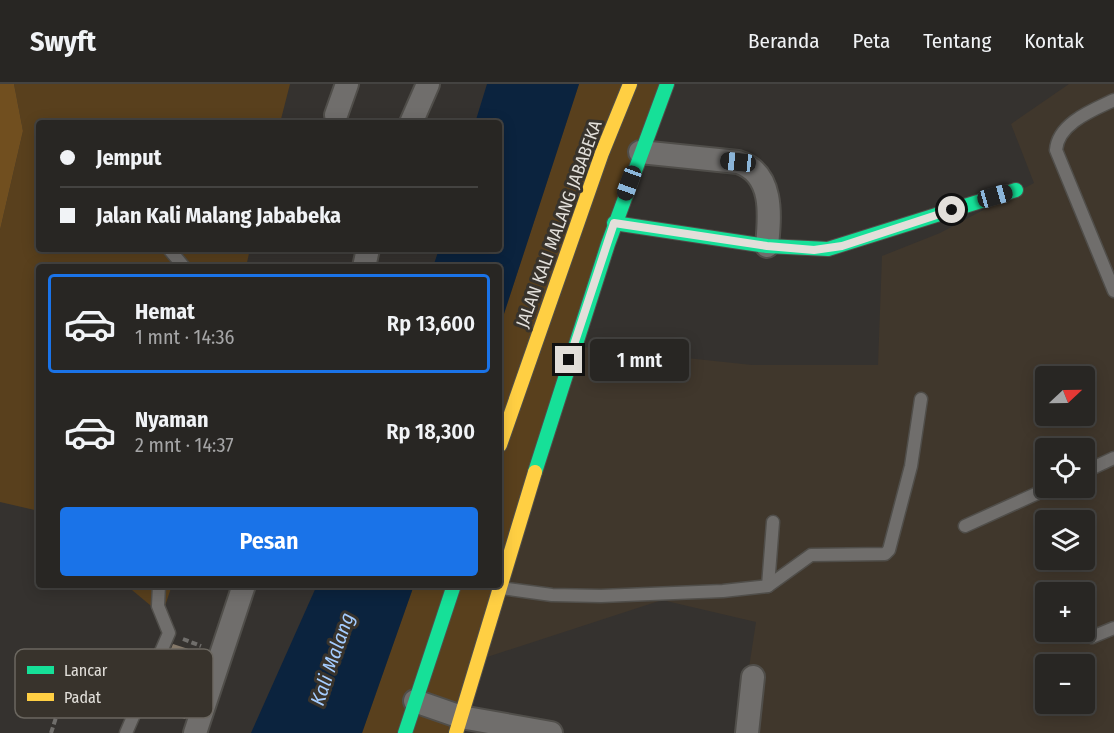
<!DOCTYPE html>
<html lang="id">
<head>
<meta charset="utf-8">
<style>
	body { margin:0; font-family:"Fira Sans Condensed",sans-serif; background:#302e2b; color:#f1f3f6; height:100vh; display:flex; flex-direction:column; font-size:22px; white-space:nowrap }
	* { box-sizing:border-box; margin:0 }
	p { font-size:20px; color:#a5a5a6 }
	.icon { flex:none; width:33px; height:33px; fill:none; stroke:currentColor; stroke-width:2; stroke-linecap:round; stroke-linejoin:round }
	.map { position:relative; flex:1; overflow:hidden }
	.drawer { position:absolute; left:36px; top:180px; width:466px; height:324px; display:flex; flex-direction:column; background:#282623; border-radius:6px; box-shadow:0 3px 15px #0003,0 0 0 2px #444341 }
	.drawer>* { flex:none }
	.banner { position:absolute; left:36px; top:36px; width:466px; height:132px; border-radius:6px; box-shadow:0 3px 15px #0003,0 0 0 2px #444341; display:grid; align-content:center; height:132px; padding:0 24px; background:#282623 }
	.needle { width:39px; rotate:68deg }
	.fabs { position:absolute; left:1035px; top:282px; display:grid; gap:12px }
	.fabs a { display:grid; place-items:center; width:60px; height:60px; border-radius:6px; background:#282623; box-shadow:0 3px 15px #0003,0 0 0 2px #444341; font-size:30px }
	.end { position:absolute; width:27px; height:27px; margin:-14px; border:8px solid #e2dfda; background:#111; box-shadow:0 0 0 3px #111 }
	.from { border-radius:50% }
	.bubble { position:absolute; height:42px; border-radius:6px; background:#282623; box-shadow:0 3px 15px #0003,0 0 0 2px #444341; font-size:20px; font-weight:600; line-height:42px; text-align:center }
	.car { position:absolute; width:18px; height:36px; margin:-18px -9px; border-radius:8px; box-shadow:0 0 4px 2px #0007; background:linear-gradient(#222 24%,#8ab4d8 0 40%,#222 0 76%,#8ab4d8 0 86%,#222 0) }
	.banner b { display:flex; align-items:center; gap:21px; height:57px; font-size:22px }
	.banner b+b { border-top:2px solid #444341 }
	.banner i { width:15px; height:15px; background:#f1f3f6 }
	ul { padding:10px 0 0; list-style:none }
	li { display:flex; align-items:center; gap:18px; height:99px; margin:0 12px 9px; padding:0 12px; border:3px solid transparent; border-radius:6px }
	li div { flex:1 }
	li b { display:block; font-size:22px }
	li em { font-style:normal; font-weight:600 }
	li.on { border-color:#1a73e8 }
	li>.icon { width:54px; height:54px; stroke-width:1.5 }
	.button { display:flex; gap:12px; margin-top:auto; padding:12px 24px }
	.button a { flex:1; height:69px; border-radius:6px; background:#1a73e8; color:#fff; font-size:24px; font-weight:600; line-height:69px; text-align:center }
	header { display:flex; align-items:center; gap:36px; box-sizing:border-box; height:84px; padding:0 30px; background:#282623; border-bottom:2px solid #444341 }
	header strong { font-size:28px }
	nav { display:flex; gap:33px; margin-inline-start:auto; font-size:21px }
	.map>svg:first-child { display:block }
	.built { fill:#40372c; fill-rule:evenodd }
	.green { fill:#59401d }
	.forest { fill:#714f1f }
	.water { fill:#0b233e }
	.building { fill:#847869 }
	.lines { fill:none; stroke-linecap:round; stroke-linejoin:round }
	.lane-casing { stroke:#504e4a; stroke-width:15 }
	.street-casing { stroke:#504e4a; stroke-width:26 }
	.fast-casing { stroke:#504e4a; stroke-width:16 }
	.slow-casing { stroke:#504e4a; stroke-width:16 }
	.path { stroke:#706e6b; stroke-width:4; stroke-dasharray:6 3; stroke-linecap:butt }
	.lane { stroke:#706e6c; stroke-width:12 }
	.street { stroke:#706e6c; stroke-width:22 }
	.fast { stroke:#16e098; stroke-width:14 }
	.slow { stroke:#ffcf43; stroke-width:14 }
	.route { stroke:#e2dfda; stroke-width:8 }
	.labels { text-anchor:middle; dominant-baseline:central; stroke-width:6; stroke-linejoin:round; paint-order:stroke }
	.street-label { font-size:18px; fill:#e2dfda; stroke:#38332c }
	.water-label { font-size:20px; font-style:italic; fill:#a5cdff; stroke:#38332c }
	.key { fill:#38332c; stroke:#6b6760; stroke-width:1.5 }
	.key-label { font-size:16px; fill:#e2dfda }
</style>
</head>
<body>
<header>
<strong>Swyft</strong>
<nav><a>Beranda</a><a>Peta</a><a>Tentang</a><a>Kontak</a></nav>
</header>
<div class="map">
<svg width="1114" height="649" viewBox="0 0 1114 649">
	<rect width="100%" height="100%" fill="#35322f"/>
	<path class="built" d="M1069,0H1114V649H739L756,538L662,516L478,576L574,262L752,281H878L882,172L940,149L1034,99L1011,40ZM1046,292H1084V332H1046ZM1046,364H1084V404H1046ZM1046,436H1084V476H1046ZM1046,508H1084V548H1046ZM1046,580H1084V620H1046Z"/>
	<g class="green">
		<path d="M14,0H290L280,39H39V165H250L246,183H39V427L0,418V146L23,47Z"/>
		<path d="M579,0H667L456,649H362L414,501H500V242Z"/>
		<path d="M126,501H172L162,531Z"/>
	</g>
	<path class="forest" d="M0,0H14L23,47L0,146Z"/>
	<g class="water">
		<path d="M487,0H579L500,242V183H433L439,165H500V39H475Z"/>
		<path d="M317,501H414L362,649H251Z"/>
	</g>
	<path class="building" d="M173,560L207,571L185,635L147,622Z"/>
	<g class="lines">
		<defs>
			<g id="lane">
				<path d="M1114,16C1093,26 1058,39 1056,66L1114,207"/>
				<path d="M169,165L184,183"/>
				<path d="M1084,388L1114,374"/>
				<path d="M965,442L1049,404"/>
				<path d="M768,502L773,438"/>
				<path d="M501,504L552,511L601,512L723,507L768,502L811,471L885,470L889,466L911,382L921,315"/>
				<path d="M1092,553L1114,544"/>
				<path d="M126,649L169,549L158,522L159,501"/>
			</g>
			<g id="street">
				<path d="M336,31L347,0"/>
				<path d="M411,39L428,0"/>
				<path d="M640,68L738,78C774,89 770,131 767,162"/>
				<path d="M364,183L368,165"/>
				<path d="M415,617L461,633L551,649"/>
				<path d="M195,649L244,501"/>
				<path d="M747,649L753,593"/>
			</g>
			<g id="fast">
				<path d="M614,139L767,162L828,165L1016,106"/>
				<path d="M535,388L608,160L667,0"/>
				<path d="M405,649L454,501"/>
			</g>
			<g id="slow">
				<path d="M500,361L602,69L630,0"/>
				<path d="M456,649L535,388"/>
			</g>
		</defs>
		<use href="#lane" class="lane-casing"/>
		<use href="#street" class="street-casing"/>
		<use href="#fast" class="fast-casing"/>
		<use href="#slow" class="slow-casing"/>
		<g class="path">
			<path d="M183,555L201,562"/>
			<path d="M51,649L67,600"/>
		</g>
		<use href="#lane" class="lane"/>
		<use href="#street" class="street"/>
		<use href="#fast" class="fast"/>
		<use href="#slow" class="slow"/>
	</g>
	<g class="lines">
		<path class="route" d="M569,276L614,139L767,162L814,166L842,162L952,126"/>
	</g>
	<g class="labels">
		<g class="street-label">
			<text transform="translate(559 140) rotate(-70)">JALAN KALI MALANG JABABEKA</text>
		</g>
		<g class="water-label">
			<text transform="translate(332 575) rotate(-71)">Kali Malang</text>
		</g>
	</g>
	<rect x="15" y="565" width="198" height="69" rx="9" class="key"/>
	<rect x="27" y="582" width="27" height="8" fill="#16e098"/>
	<rect x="27" y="609" width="27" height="8" fill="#ffcf43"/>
	<g class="key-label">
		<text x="64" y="592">Lancar</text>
		<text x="64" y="619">Padat</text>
	</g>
</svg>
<div class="fabs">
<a><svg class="needle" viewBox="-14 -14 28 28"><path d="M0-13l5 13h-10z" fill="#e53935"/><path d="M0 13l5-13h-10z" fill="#a5a5a6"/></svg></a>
<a><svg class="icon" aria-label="locate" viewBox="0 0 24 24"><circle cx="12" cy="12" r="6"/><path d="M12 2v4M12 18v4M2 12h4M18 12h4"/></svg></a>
<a><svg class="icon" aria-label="layers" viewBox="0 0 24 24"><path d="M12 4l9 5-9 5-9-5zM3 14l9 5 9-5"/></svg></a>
<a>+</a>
<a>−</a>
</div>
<i class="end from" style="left:952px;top:126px"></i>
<i class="end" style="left:569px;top:276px"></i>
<div class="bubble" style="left:590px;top:255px;width:99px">1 mnt</div>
<i class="car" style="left:738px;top:78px;rotate:276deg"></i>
<i class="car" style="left:629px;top:99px;rotate:200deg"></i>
<i class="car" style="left:995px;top:112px;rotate:74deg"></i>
<div class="banner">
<b><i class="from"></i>Jemput</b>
<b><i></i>Jalan Kali Malang Jababeka</b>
</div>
<section class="drawer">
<ul>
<li class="on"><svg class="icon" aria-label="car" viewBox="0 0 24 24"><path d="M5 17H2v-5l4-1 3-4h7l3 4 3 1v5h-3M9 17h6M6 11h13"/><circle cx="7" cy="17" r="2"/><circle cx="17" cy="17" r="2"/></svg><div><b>Hemat</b><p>1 mnt · 14:36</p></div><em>Rp 13,600</em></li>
<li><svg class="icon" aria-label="car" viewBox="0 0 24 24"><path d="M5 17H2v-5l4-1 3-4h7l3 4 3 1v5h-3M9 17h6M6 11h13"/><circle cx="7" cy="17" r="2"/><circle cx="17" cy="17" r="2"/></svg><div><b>Nyaman</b><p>2 mnt · 14:37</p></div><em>Rp 18,300</em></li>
</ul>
<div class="button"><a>Pesan</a></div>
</section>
</div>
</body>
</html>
